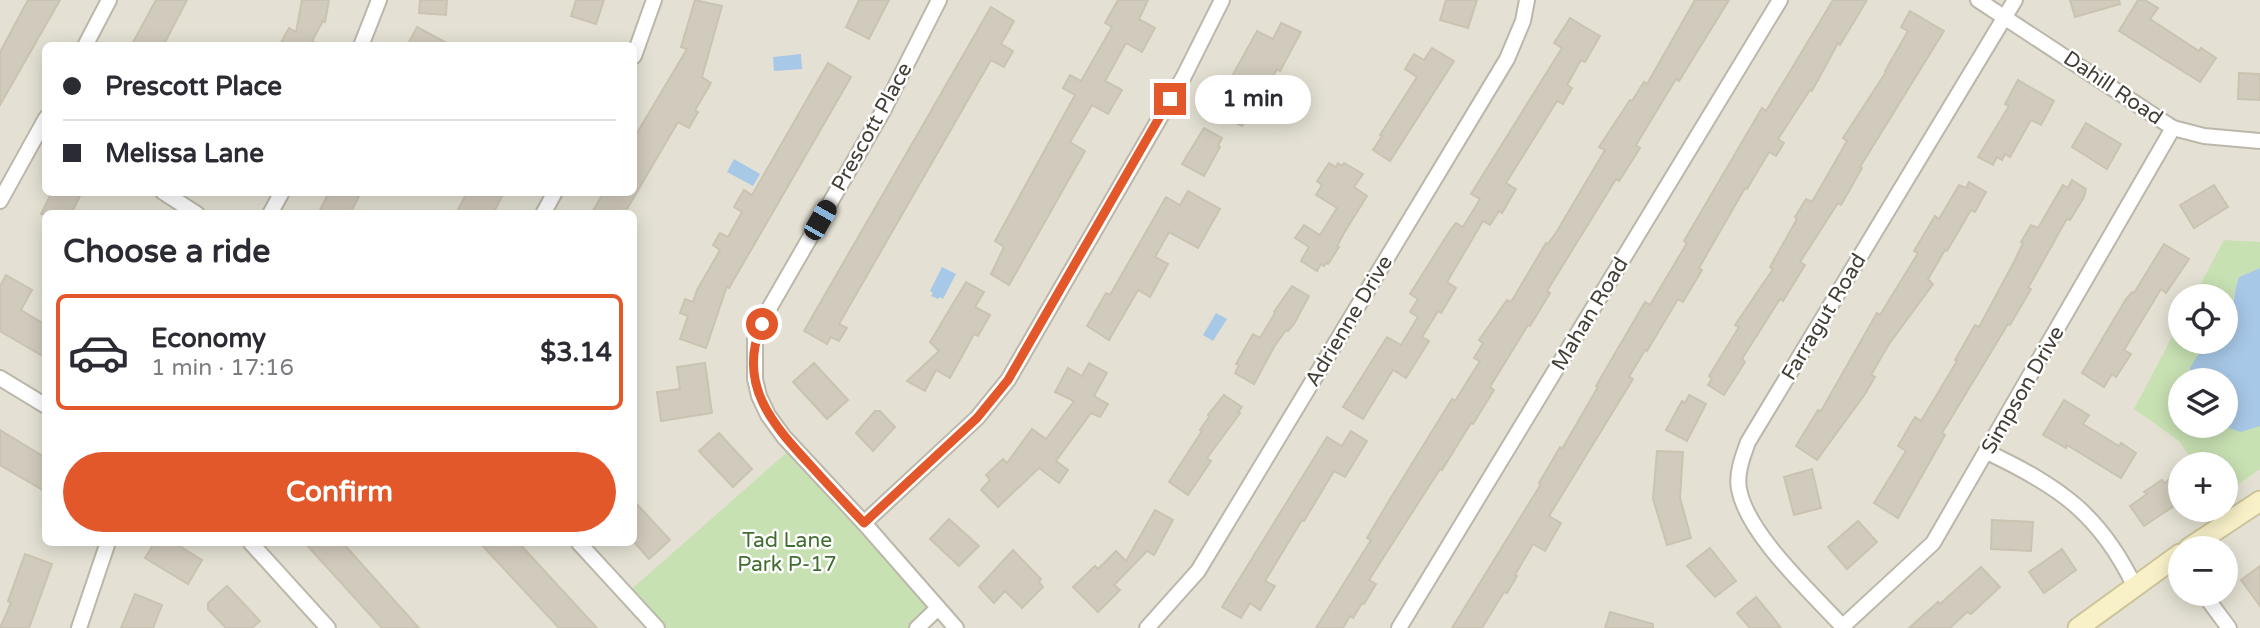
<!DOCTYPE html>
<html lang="en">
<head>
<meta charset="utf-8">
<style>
	body { margin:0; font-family:"Varela Round",sans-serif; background:#f2f2f3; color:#2b2b33; height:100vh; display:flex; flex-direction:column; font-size:26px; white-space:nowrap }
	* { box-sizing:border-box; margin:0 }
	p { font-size:23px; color:#7c7c81 }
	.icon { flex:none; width:38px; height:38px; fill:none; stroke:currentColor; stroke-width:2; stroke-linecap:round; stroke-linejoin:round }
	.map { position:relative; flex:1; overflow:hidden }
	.side { position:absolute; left:42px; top:210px; width:595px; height:336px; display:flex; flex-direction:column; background:#fff; border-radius:10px; box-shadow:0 4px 18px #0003 }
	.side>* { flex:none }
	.top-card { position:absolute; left:42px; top:42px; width:595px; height:154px; border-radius:10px; box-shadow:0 4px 18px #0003; display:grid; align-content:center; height:154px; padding:0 21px; background:#fff }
	.fabs { position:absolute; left:2168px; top:284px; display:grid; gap:14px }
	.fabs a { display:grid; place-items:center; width:70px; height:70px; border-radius:50%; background:#fff; box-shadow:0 4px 18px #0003; font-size:35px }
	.end { position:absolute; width:32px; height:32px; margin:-16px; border:9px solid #e3582b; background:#fff; box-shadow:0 0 0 4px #fff }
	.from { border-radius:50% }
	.bubble { position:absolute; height:49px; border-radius:24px; background:#fff; box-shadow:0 4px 18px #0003; font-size:23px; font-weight:800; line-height:49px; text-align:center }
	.car { position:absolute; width:21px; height:42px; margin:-21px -10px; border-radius:9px; box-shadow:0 0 5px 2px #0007; background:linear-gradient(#222 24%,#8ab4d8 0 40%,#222 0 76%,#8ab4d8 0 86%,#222 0) }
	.top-card b { display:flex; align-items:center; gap:24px; height:66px; font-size:26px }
	.top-card b+b { border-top:2px solid #e1e1e2 }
	.top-card i { width:18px; height:18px; background:#2b2b33 }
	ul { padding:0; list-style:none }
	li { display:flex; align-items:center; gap:21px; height:116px; margin:0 14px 10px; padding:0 7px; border:4px solid #e1e1e2; border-radius:10px }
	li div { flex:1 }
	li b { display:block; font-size:26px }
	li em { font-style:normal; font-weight:800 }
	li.active { border-color:#e3582b }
	li>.icon { width:63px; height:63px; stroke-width:1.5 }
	h2 { padding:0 21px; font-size:32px; line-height:84px }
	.cta { display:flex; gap:14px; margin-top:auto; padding:14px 21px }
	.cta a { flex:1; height:80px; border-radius:42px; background:#e3582b; color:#fff; font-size:28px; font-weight:800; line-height:80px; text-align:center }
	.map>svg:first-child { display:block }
	.residential { fill:#e4e1d4; fill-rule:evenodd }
	.green { fill:#c8e1b3 }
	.water { fill:#a8c8e8 }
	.building { fill:#d1cbbd; stroke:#cbc3b1; stroke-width:2 }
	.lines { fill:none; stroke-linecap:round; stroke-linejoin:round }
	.street-casing { stroke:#bbb7aa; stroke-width:18 }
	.secondary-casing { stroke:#ccc39a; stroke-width:23 }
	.street { stroke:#fff; stroke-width:14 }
	.secondary { stroke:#f8f1c8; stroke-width:19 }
	.route { stroke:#e3582b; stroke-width:9 }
	.labels { text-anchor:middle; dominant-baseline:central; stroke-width:5; stroke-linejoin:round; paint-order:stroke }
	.street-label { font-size:21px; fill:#433f36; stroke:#fff }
	.park-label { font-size:21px; fill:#416e30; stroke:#fff }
</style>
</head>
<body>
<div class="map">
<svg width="2260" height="628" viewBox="0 0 2260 628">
	<rect width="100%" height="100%" fill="#f1efe6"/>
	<path class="residential" d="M0,0H2260V628H0ZM46,46H634V192H46ZM46,214H634V542H46ZM2180,296H2226V341H2180ZM2180,380H2226V425H2180ZM2180,464H2226V509H2180ZM2180,548H2226V593H2180Z"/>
	<g class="green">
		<path d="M2224,240L2260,242V268L2239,277C2233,292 2234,307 2226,320V296H2194Z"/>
		<path d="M2180,322V341H2212L2203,349L2190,375L2191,380H2180V425C2208,425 2232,428 2260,426V469L2226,493V464H2195L2178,440L2134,409Z"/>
		<path d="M793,447L938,608L917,628H657L626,594Z"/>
	</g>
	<g class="water">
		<path d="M801,54L802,69L774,71L773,57Z"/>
		<path d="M734,159L760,174L753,186L727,172Z"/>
		<path d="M942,267L956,274L943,299L940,297L938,299L931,296L933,293L930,291Z"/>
		<path d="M2260,268V426L2241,432L2220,425H2226V380H2191L2190,368C2200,351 2206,341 2226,341C2226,328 2227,324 2231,312C2235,301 2234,289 2239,277Z"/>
		<path d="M1216,313L1227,319L1213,341L1203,335Z"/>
	</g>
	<g class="building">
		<path d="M28,0H60L0,105V52Z"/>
		<path d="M156,0H187L163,46H131Z"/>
		<path d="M302,0H329L325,22L323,21L312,41L320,46H279L289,28L296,32Z"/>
		<path d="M420,0H447L446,15L419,13Z"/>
		<path d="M576,0H604L596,24L571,16Z"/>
		<path d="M695,0L722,6L702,77L711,83L695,110L698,112L689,128L678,122L624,214H591L604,192H634V138L687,49L681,47Z"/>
		<path d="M859,0H889L869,39L846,27Z"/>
		<path d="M1118,0H1148L1139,19L1155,28L1142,52L1126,43L1105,81L1122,90L1108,114L1092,105L1070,142L1085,151L1009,285L991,274L1004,247L995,241L1075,95L1063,88L1070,75L1081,81L1112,27L1105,23Z"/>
		<path d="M1446,0H1477L1468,28L1440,20Z"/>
		<path d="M1695,0H1729L1679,81L1676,79L1636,145L1640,148L1619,181L1616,179L1547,291L1550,293L1530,326L1528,325L1490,387L1494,390L1473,424L1471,423L1442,470L1440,469L1369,580L1376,584L1364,604L1362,603L1353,618L1350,616L1343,628H1316L1371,540L1367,538L1387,504L1452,399L1455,401L1480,361L1474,358L1483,343L1479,340L1507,300L1511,302L1546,243L1548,244L1557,231L1605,150L1599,147L1630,100L1632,101L1644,82L1647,84Z"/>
		<path d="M1833,0H1867L1840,45L1838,43L1812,91L1810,90L1778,139L1784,143L1776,156L1769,152L1747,189L1745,188L1699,268L1702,270L1683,302L1678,299L1647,351L1645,350L1629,377L1633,379L1549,516L1561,523L1545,551L1533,544L1515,575L1517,576L1507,593L1504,592L1482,628H1452L1541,484L1539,483L1560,447L1562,449L1598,387L1596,386L1645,302L1650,305L1687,243L1684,241L1762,108L1766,111Z"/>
		<path d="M2070,0H2119L2120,4L2075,17Z"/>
		<path d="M2138,0H2145L2158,8L2150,19L2199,51L2201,48L2216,58L2200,82L2119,31Z"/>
		<path d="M991,7L1014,21L1001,44L1013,51L1004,67L991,60L839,324L847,328L839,341L831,337L827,344L804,331Z"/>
		<path d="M1910,11L1944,31L1860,167L1862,168L1841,205L1838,203L1800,262L1805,265L1783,301L1780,299L1742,359L1745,362L1724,395L1708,385L1712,379L1709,376L1739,327L1735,325L1773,269L1770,267L1797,219L1795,217L1806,199L1812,202L1847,141L1843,138L1886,72L1885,71L1908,31L1901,27Z"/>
		<path d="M1570,18L1600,36L1585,62L1581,60L1567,85L1572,88L1563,104L1557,101L1506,183L1516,189L1502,213L1499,211L1490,225L1483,221L1447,282L1456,288L1441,313L1438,311L1422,337L1429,341L1406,378L1393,370L1363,419L1343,407L1387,337L1401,345L1418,317L1410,312L1418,299L1410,294L1451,229L1456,223L1463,227L1480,199L1471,194L1562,48L1554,43Z"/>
		<path d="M1281,23L1301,32L1280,71L1277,69L1261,99L1268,103L1259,121L1248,116L1242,126L1220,115L1228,100L1221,96L1257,31L1273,39Z"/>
		<path d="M417,27L452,46H407Z"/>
		<path d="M1432,48L1454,61L1390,161L1373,150L1382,136L1380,135L1417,77L1405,69L1414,54L1424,60Z"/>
		<path d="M828,63L851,77L729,288L727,286L706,348L680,339L688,316L680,313L685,299L693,302L697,290L720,250L713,245L720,233L728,237L742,212L734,207L744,190L752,195Z"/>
		<path d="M2239,73L2260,74V100L2238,99Z"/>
		<path d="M2018,80L2054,101L2041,125L2031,120L2010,157L2005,154L2002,160L1997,157L1993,165L1978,157L2009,106L2005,104Z"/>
		<path d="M2086,123L2121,144L2107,169L2072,147Z"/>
		<path d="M1204,128L1222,138L1218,146L1220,147L1204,176L1182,164Z"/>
		<path d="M1329,163L1336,167L1338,163L1342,166L1344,163L1363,174L1354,187L1367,196L1344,233L1337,246L1339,247L1328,264L1326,263L1324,266L1321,264L1317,271L1301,261L1309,247L1295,238L1304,225L1320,235L1337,208L1316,195L1322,185L1317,181Z"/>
		<path d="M2072,180L2086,189L2084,197L2070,220L2067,219L2065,222L2028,288L2031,289L2010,325L2008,324L1942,433L1945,435L1898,518L1874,503L1906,451L1898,446L1915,417L1921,421L1957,361L1955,360L1975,325L1979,327L2014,262L2023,243L2021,242L2031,225L2038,228L2063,185L2068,188Z"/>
		<path d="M1969,182L1986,192L1975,212L1971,210L1947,251L1945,250L1928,279L1933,284L1889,344L1871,375L1875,377L1865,394L1817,460L1796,446L1818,410L1821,411L1877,313L1880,315L1918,253L1914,251L1935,216L1939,219L1959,185L1966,188Z"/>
		<path d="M2214,185L2228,207L2194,228L2180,205Z"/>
		<path d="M1188,191L1220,209L1198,248L1169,232L1155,257L1168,264L1150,297L1138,290L1109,340L1087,326L1106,293L1110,295L1166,197L1180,205Z"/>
		<path d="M52,192H82L71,214H41Z"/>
		<path d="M329,192H361L350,214H318Z"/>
		<path d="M467,192H504L493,214H456Z"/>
		<path d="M2164,244L2189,259L2166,293L2161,289L2124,350L2131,354L2116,377L2112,374L2104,387L2082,373L2126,299L2132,292L2134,293Z"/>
		<path d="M6,275L32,290L21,310L46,325V358L0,331V286Z"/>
		<path d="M966,282L984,292L975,307L990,315L978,336L974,334L950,378L936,370L925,391L907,381L939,351L930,342Z"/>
		<path d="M1292,286L1309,296L1294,324L1288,331L1286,330L1274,347L1254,384L1235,373L1239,365L1236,364L1253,334L1260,338L1275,313L1274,312Z"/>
		<path d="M705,363L712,413L661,421L657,392L680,389L677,367Z"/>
		<path d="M814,363L848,400L827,419L793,382Z"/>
		<path d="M1089,363L1107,373L1094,396L1108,404L1100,417L1091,413L1056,461L1068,470L1059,483L1039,468L998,507L981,490L990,480L986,475L1003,459L1007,463L1032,429L1046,439L1074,401L1055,392L1068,368L1082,376Z"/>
		<path d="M1224,395L1242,407L1238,412L1240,413L1207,458L1211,461L1188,495L1169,482L1202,431L1200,430L1209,417L1208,415Z"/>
		<path d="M1689,395L1706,404L1687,441L1666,430L1682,401L1685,403Z"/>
		<path d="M2064,400L2089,415L2083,424L2119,446L2121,443L2136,453L2121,478L2067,445L2066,448L2043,435Z"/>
		<path d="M875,411H880L895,427L873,451L856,433Z"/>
		<path d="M0,430L46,458V492L0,465Z"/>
		<path d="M1351,431L1367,441L1345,477L1334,471L1304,521L1302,520L1265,581L1275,586L1260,610L1250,603L1241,618L1222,607L1327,437L1342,446Z"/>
		<path d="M719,433L752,469L733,487L699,451Z"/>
		<path d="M1657,451L1683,452L1680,498L1691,538L1667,545L1653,499Z"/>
		<path d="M1812,469L1821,508L1794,515L1784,477Z"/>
		<path d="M2180,472V502L2144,526L2130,506L2147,494L2144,492L2162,480L2164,483Z"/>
		<path d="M634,501L670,540L649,559L634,542Z"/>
		<path d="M1155,510L1173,520L1154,555L1147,551L1114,585L1120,590L1098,612L1073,587L1095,566L1098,569L1116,551L1126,561Z"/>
		<path d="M949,519L979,546L959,566L930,539Z"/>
		<path d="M1992,520L2033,522L2031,551L1991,549Z"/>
		<path d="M1858,521L1877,542L1847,569L1828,547Z"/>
		<path d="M155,542H173L202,560L188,584L145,558Z"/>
		<path d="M304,542H342L419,628H382Z"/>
		<path d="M479,542H518L597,628H559Z"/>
		<path d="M1710,548L1736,581L1715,597L1687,566Z"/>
		<path d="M2062,549L2076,570L2044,593L2029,572Z"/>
		<path d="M1013,550L1041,579L1039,582L1043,587L1022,608L1005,591L994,603L979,587Z"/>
		<path d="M25,554L52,564L29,628H0L11,603L8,601Z"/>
		<path d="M2260,566V606L2241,580Z"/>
		<path d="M1981,567L2000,587L1971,614L1967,612L1950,628H1909L1938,602L1940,604Z"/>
		<path d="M227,586L260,621L252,628H226L208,609V603Z"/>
		<path d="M135,594L162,605L153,628H121Z"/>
		<path d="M1756,597L1771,615L1781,628H1750L1737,613Z"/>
		<path d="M1610,612L1653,624V628H1605Z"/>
	</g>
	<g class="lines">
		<defs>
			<g id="street">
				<path d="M939,0L883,111L770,307L755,340V379L759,396L768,415L784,437L864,523L956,628"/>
				<path d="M1978,0L2173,128L2204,136L2260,141"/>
				<path d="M85,46L109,0"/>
				<path d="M361,46L379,0"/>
				<path d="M634,56L654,0"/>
				<path d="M163,192L197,214"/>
				<path d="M0,201L46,118"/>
				<path d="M270,214L282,192"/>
				<path d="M543,214L555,192"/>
				<path d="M0,378L46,406"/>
				<path d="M1987,452C2059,486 2100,514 2135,587"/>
				<path d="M864,523L977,418L1008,380L1184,76L1222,0"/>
				<path d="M250,542L328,628"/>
				<path d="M578,542L657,628"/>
				<path d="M2203,593L2229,628"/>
				<path d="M1843,627C1811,592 1747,534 1739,489C1736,473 1743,456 1748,442L2015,0"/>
				<path d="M79,628L108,542"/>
				<path d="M917,628L938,608"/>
				<path d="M1147,628L1198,571L1507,59L1523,21L1527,0"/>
				<path d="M1399,628L1780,0"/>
				<path d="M1841,628L1933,543L2173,128"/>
			</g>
			<g id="secondary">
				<path d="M2189,548L2260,501"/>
				<path d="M2078,628L2180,554"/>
			</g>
		</defs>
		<use href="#street" class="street-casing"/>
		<use href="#secondary" class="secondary-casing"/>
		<use href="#street" class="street"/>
		<use href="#secondary" class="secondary"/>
	</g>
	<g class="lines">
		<path class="route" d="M762,324C736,384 773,425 812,467C829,486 846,504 864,523L977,418L1008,380L1170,99"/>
	</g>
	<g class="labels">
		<g class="street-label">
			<text transform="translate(2113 88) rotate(34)">Dahill Road</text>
			<text transform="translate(872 127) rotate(-61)">Prescott Place</text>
			<text transform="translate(1590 314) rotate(-59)">Mahan Road</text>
			<text transform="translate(1824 317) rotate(-59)">Farragut Road</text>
			<text transform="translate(1349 321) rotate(-59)">Adrienne Drive</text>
			<text transform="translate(2023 390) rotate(-60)">Simpson Drive</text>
		</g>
		<g class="park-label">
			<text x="787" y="540">Tad Lane<tspan x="787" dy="24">Park P-17</tspan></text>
		</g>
	</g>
</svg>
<div class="fabs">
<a><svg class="icon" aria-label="locate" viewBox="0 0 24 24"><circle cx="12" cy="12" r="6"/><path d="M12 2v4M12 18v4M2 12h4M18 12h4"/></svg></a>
<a><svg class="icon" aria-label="layers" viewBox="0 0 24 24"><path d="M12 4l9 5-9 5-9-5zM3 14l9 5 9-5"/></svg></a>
<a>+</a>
<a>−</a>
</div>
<i class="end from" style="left:762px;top:324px"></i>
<i class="end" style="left:1170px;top:99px"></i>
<div class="bubble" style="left:1195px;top:75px;width:116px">1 min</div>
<i class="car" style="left:820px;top:220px;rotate:30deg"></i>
<div class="top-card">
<b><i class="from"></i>Prescott Place</b>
<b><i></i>Melissa Lane</b>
</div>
<section class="side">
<h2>Choose a ride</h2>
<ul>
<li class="active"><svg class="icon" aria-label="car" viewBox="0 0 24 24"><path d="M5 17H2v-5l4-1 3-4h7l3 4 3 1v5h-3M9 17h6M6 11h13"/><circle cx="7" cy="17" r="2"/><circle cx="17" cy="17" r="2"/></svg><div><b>Economy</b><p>1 min · 17:16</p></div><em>$3.14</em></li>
</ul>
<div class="cta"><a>Confirm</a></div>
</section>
</div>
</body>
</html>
